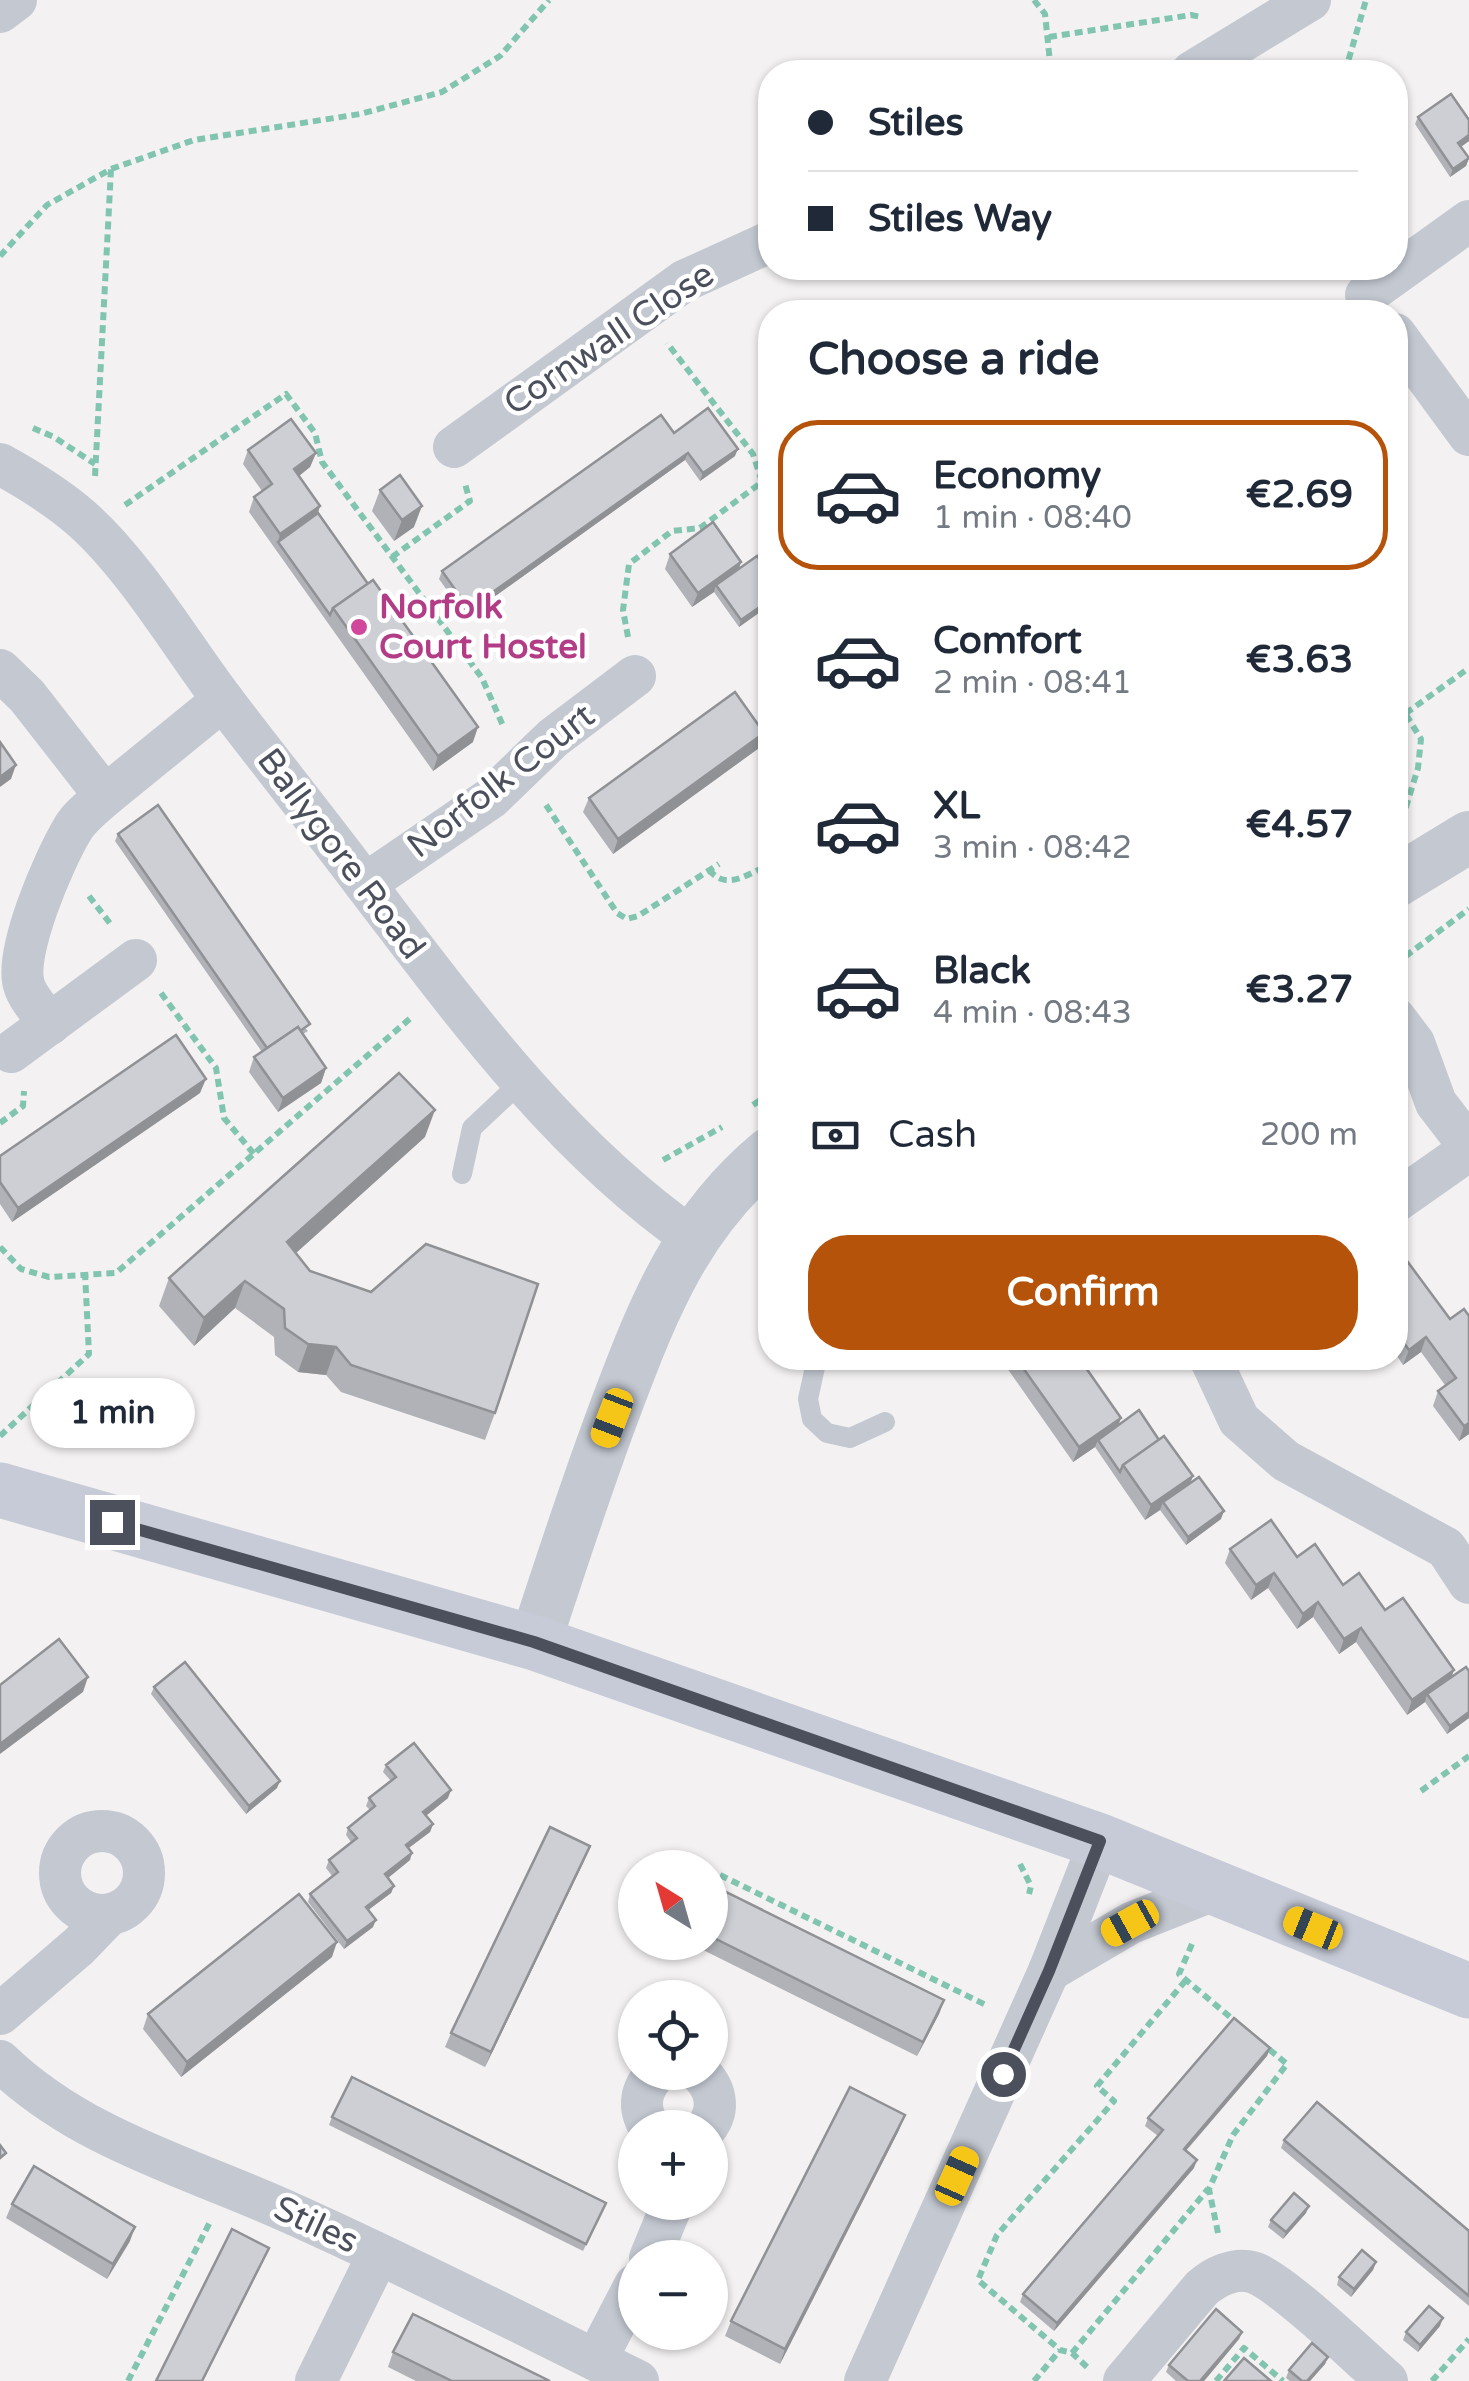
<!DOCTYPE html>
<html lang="en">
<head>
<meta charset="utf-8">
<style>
	body { margin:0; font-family:"Varela Round",sans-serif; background:#f2f2f3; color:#1f2937; height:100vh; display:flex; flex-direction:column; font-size:38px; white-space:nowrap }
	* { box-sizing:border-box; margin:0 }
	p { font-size:32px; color:#747a83 }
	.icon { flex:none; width:55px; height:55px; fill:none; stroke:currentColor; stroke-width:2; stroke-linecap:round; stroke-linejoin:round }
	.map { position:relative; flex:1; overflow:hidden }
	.drawer { position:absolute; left:758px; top:300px; width:650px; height:1070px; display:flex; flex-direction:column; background:#fff; border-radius:40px; box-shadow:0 2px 8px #0004 }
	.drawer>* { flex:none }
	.top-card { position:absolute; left:758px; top:60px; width:650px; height:220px; border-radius:40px; box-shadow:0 2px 8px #0004; display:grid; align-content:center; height:220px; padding:0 50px; background:#fff }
	.needle { width:65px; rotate:323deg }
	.fabs { position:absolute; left:618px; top:1850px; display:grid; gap:20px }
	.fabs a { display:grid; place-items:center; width:110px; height:110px; border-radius:50%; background:#fff; box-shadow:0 2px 8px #0004; font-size:50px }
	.end { position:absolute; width:45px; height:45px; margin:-22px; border:12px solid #4b505c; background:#fff; box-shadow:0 0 0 5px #fff }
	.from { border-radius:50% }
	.bubble { position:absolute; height:70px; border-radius:35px; background:#fff; box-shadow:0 2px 8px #0004; font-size:32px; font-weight:700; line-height:70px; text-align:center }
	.car { position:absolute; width:30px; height:60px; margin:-30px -15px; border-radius:12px; box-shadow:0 0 8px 2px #0007; background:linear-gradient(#f5c518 24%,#345 0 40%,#f5c518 0 76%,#345 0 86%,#f5c518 0) }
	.top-card b { display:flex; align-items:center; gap:35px; height:95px; font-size:38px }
	.top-card b+b { border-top:2px solid #e0e1e3 }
	.top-card i { width:25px; height:25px; background:#1f2937 }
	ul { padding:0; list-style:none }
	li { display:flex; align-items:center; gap:30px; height:150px; margin:0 20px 15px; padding:0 30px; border:5px solid transparent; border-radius:40px }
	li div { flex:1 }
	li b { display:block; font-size:38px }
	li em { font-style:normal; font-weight:700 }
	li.on { border-color:#b45309 }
	li>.icon { width:90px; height:90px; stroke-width:1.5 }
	h2 { padding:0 50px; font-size:45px; line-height:120px }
	.pay { display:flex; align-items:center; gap:25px; height:110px; padding:0 50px; font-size:38px }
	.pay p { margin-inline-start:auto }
	.button { display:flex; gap:20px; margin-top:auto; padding:20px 50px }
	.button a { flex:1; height:115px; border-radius:40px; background:#b45309; color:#fff; font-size:40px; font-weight:700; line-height:115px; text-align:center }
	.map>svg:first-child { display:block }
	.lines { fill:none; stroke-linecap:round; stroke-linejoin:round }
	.path { stroke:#81c5b1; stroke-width:6; stroke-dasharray:8 5; stroke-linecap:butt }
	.service { stroke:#c3c8d1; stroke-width:20 }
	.minor { stroke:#c3c8d1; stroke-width:42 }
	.tertiary { stroke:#c3c8d1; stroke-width:52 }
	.secondary { stroke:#c6cbd7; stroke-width:55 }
	.wall { fill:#b1b2b7 }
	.shaded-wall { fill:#909195 }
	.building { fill:#cecfd5; stroke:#909195; stroke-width:2.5 }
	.route { stroke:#4b505c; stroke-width:12 }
	.hotel-dot { fill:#d1479c; stroke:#fff; stroke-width:4 }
	.labels { text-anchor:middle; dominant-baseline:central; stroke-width:9; stroke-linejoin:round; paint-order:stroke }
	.street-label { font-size:35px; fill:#4b505c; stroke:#fff }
	.hotel-label { font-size:35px; font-weight:bold; fill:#b23c85; stroke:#fff; text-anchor:start }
</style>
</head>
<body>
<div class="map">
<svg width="1469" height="2381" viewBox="0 0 1469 2381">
	<rect width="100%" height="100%" fill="#f3f1f1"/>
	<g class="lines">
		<g class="path">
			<path d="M1034,0L1045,14L1051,72"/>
			<path d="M1049,37L1191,15L1201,17"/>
			<path d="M1345,72L1366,0"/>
			<path d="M0,256L47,205L111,169L194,140L360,114L442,92L500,56L549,0"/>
			<path d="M33,428L54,437L95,464"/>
			<path d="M95,476L111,169"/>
			<path d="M125,505L286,394L315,433L322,462L482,678L504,728"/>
			<path d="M392,557L470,501L465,484"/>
			<path d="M628,637L623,610L629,564L672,531L700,528L762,482L753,454L667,343"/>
			<path d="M1395,721L1469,668"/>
			<path d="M546,805L617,913L627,919L638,916L719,864"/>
			<path d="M1402,820L1418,768L1421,739L1405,713"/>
			<path d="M709,870C728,892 747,873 770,865"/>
			<path d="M89,896L112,926"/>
			<path d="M1395,964L1469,909"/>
			<path d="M161,993L216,1068L224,1118L254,1154"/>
			<path d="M753,1105L770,1093"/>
			<path d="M0,1123L23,1106L24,1091"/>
			<path d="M663,1160L722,1127"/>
			<path d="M0,1247L21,1269L49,1277L116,1273L413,1016"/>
			<path d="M1141,1358H1171"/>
			<path d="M0,1436L89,1354L85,1273"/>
			<path d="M1421,1791L1469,1756"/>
			<path d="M1020,1864L1031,1886L1029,1894"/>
			<path d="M720,1875L986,2005"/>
			<path d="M1192,1944L1179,1974L1236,2022"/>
			<path d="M1218,2233L1209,2189L1233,2135L1287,2064L1265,2046"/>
			<path d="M1072,2353L1208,2189"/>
			<path d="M1087,2367L1072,2353L1060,2350L978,2280L997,2235L1114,2101L1097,2086L1186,1980"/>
			<path d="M128,2381L210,2222"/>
			<path d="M1034,2381L1060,2350"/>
			<path d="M1216,2381L1244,2348L1283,2381"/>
			<path d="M1432,2381L1469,2339"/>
		</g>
		<g class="service">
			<path d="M462,1174L472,1128L522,1081"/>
			<path d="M817,1358L808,1399L812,1419L827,1433L850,1438L885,1422"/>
		</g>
		<g class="minor">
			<path d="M0,12L16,0"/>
			<path d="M1192,72L1310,0"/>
			<path d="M1366,295L1469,221"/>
			<path d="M1395,334L1469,435"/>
			<path d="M454,447L684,281L770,242"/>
			<path d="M0,464C29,480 57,497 82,519C136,567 181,645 226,704C272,764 319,823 365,884C462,1011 560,1146 692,1238"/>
			<path d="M0,670L27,696L105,796L223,700"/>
			<path d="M365,884L491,798L553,738L635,676"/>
			<path d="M1395,1018L1414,1043L1436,1103L1469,1146"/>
			<path d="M50,1024C42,1013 28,999 24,985C14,952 54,860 72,830C79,817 94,806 105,796"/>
			<path d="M11,1052L136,960"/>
			<path d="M1395,1202L1469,1150"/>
			<path d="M1210,1358L1239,1420L1286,1461L1446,1548L1469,1583"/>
			<circle cx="102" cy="1873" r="42"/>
			<path d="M1049,1971L1131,1923L1219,1888"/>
			<path d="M0,2014L79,1946L109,1915"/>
			<path d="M0,2061C83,2141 193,2168 295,2215C411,2267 524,2325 638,2381"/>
			<path d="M699,2072C716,2088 721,2109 706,2128"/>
			<path d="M650,2128C637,2108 640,2089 657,2072"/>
			<path d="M650,2258L673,2202"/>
			<path d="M596,2360L635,2285"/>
			<path d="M316,2381L378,2255"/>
			<path d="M865,2381L1049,1971L1100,1841"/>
			<path d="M1124,2381L1202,2288C1215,2277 1234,2267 1252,2272C1279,2279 1361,2359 1387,2381"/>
		</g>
		<g class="tertiary">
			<path d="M1395,882L1469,837"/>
			<path d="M535,1643C561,1563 587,1483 617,1404C654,1306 687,1222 770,1153"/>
		</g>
		<path class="secondary" d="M0,1490L535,1643L1100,1841L1469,1991"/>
	</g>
	<g class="wall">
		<path d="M1418,117L1469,141L1461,147L1469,158L1466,166L1450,177L1415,124Z"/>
		<path d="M674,433L735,456L700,481L685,460L466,617L439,579L442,571Z"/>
		<path d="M248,450L316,453L310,467L299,476L320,506L318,513L473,742L433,771L249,512L254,497L262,491L243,464Z"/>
		<path d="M380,490L414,527L394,541L372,511Z"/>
		<path d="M670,554L741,562L739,569L770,574V605L739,627L714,592L692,607L665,569Z"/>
		<path d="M759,748L613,854L583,812L589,798Z"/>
		<path d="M118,834L308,1031L303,1034L326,1068L321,1083L278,1112L249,1072L254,1057L262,1052L115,841Z"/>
		<path d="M200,1093L12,1222L0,1204V1156Z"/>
		<path d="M425,1137L296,1253L310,1271L495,1413L485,1440L341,1392L326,1375L298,1372L275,1355L274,1337L235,1308L194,1346L159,1306L169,1278Z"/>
		<path d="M1395,1247L1450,1319L1469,1316V1434L1459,1441L1433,1406L1438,1391L1445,1385L1421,1352L1403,1365L1395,1353Z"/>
		<path d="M1000,1358H1079L1119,1425L1159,1440L1193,1476L1190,1483L1221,1519L1186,1545L1160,1510L1145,1520L1095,1447L1073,1462Z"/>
		<path d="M1230,1549L1297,1557L1385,1610L1451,1678L1469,1718L1447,1734L1425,1702L1407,1715L1356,1642L1339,1654L1313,1617L1297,1629L1268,1588L1251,1600L1225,1563Z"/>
		<path d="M154,1687L277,1788L246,1814L151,1694Z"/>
		<path d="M386,1765L448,1798L426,1815L433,1824L430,1832L409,1848L410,1860L388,1878L394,1886L391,1893L368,1910L373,1927L344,1949L308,1902L310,1894L333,1877L326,1868L329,1860L351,1842L346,1835L348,1828L370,1810L366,1806L369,1798L391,1781L383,1772Z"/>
		<path d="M584,1861L485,2067L445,2047L451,2033Z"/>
		<path d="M710,1884L944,2000L939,2014L917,2056L687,1942H710Z"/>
		<path d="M332,1957L181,2077L143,2029L148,2014Z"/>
		<path d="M1270,2048L1267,2056L1186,2151L1194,2168L1054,2331L1020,2302L1023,2294L1158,2136L1145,2126L1148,2118Z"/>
		<path d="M332,2117L606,2203L583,2251L329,2125Z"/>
		<path d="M899,2130L780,2364L725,2336L731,2321Z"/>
		<path d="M1284,2140L1469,2231V2306L1281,2148Z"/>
		<path d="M12,2204L130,2241L107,2279L6,2218Z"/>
		<path d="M1306,2213L1283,2239L1268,2227L1271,2220Z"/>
		<path d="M1376,2262L1373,2270L1351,2297L1337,2285L1339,2277Z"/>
		<path d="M1440,2326L1418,2352L1403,2340L1406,2332Z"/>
		<path d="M1242,2332L1239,2339L1204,2381H1176L1166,2372L1169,2365Z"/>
		<path d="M393,2352L550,2381H416L388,2367Z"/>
		<path d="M1328,2357L1325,2364L1310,2381H1290L1286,2378L1289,2370Z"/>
	</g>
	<g class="shaded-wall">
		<path d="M1469,135V141L1455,151L1458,143Z"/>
		<path d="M1469,158L1466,166L1450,177L1453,169Z"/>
		<path d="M738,449L735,456L700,481L703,473Z"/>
		<path d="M316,453L310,467L289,484L294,469Z"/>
		<path d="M688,453L685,460L466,617L469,609Z"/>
		<path d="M320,506L315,521L278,542L280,534Z"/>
		<path d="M422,506L414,527L394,541L402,520Z"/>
		<path d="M741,562L736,576L716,585L714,592L692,607L698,593Z"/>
		<path d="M770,600V605L739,627L741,620Z"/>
		<path d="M478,727L473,742L433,771L438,756Z"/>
		<path d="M764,733L759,748L613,854L618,839Z"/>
		<path d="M16,765L11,779L0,787V777Z"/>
		<path d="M326,1068L321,1083L278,1112L283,1098Z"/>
		<path d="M206,1079L200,1093L12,1222L18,1208Z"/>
		<path d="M435,1110L425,1137L277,1270L287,1242Z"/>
		<path d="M245,1281L235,1308L194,1346L204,1318Z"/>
		<path d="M1426,1337L1421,1352L1403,1365L1409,1350Z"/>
		<path d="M308,1344L336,1347L326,1375L298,1372Z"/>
		<path d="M1121,1418L1116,1432L1098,1440L1095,1447L1073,1462L1079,1447Z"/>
		<path d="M1469,1423V1434L1459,1441L1464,1426Z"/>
		<path d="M1193,1476L1187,1491L1163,1502L1160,1510L1145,1520L1151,1505Z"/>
		<path d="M1224,1511L1221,1519L1186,1545L1188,1537Z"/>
		<path d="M1274,1573L1268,1588L1251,1600L1256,1585Z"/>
		<path d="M1318,1602L1313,1617L1297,1629L1303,1614Z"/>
		<path d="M1361,1628L1356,1642L1339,1654L1344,1639Z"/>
		<path d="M1454,1670L1449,1685L1427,1694L1425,1702L1407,1715L1412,1700Z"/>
		<path d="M88,1677L83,1692L0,1754V1744Z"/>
		<path d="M1469,1712V1718L1447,1734L1450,1726Z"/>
		<path d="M280,1781L277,1788L246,1814L249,1806Z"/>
		<path d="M451,1790L448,1798L421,1820L423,1812Z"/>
		<path d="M433,1824L430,1832L403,1852L406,1845Z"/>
		<path d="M590,1846L584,1861L485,2067L491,2052Z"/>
		<path d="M412,1853L410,1860L383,1882L385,1874Z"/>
		<path d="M394,1886L391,1893L363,1914L366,1907Z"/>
		<path d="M376,1920L373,1927L344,1949L347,1941Z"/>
		<path d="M337,1942L332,1957L181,2077L187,2062Z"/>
		<path d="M944,2000L939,2014L917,2056L923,2042Z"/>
		<path d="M1270,2048L1267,2056L1181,2156L1184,2149Z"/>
		<path d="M905,2115L899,2130L780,2364L785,2349Z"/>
		<path d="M1197,2160L1194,2168L1054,2331L1057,2323Z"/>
		<path d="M1309,2206L1306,2213L1283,2239L1286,2232Z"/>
		<path d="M135,2227L130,2241L107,2279L113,2264Z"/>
		<path d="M1376,2262L1373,2270L1351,2297L1354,2289Z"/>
		<path d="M1443,2318L1440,2326L1418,2352L1420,2345Z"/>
		<path d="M1242,2332L1239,2339L1204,2381H1200Z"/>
		<path d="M1328,2357L1325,2364L1310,2381H1307Z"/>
	</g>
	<g class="building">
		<path d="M1451,94L1469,120V135L1458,143L1469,158L1453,169L1418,117Z"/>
		<path d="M708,408L738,449L703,473L688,453L469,609L442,571L661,415L674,433Z"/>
		<path d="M291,419L316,453L294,469L320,506L280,534L254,497L272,484L248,450Z"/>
		<path d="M400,475L422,506L402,520L380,490Z"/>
		<path d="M318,513L368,584L333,608L330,615L278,542Z"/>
		<path d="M713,522L741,562L698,593L670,554Z"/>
		<path d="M757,556L770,574V600L741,620L716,585Z"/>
		<path d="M373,580L478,727L438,756L333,608Z"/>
		<path d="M735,692L764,733L618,839L589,798Z"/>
		<path d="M0,742L16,765L0,777Z"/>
		<path d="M158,805L310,1024L300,1031L298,1027L267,1048L118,834Z"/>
		<path d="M298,1027L326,1068L283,1098L254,1057Z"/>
		<path d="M176,1035L206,1079L18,1208L0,1182V1156Z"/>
		<path d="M399,1073L435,1110L287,1242L310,1271L371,1292L426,1244L538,1284L495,1413L351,1365L336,1347L308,1344L285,1328L284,1309L245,1281L204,1318L169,1278Z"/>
		<path d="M1396,1246L1450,1319L1464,1309L1469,1316V1423L1464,1426L1438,1391L1456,1378L1426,1337L1409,1350L1395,1331V1247Z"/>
		<path d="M1016,1358H1079L1121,1418L1079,1447Z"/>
		<path d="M1139,1410L1159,1440L1123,1465L1120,1472L1098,1440Z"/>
		<path d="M1164,1436L1193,1476L1151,1505L1123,1465Z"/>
		<path d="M1199,1477L1224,1511L1188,1537L1163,1502Z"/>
		<path d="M1271,1520L1297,1557L1315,1544L1343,1585L1359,1573L1385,1610L1403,1598L1454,1670L1412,1700L1361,1628L1344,1639L1318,1602L1303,1614L1274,1573L1256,1585L1230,1549Z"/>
		<path d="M59,1639L88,1677L0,1744V1685Z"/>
		<path d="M185,1662L280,1781L249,1806L154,1687Z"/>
		<path d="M1466,1667L1469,1671V1712L1450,1726L1427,1694Z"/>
		<path d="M414,1743L451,1790L423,1812L433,1824L406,1845L412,1853L385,1874L394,1886L366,1907L376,1920L347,1941L310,1894L338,1872L329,1860L357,1838L348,1828L375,1806L369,1798L396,1777L386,1765Z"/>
		<path d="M550,1827L590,1846L491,2052L451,2033Z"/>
		<path d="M663,1861L677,1868H660Z"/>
		<path d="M710,1884L944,2000L923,2042L710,1936Z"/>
		<path d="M299,1894L337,1942L187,2062L148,2014Z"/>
		<path d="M1234,2018L1270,2048L1184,2149L1197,2160L1057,2323L1023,2294L1163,2130L1148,2118Z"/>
		<path d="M352,2077L606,2203L586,2244L332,2117Z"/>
		<path d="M850,2087L905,2115L785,2349L731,2321Z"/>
		<path d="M1317,2102L1469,2231V2296L1284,2140Z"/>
		<path d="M0,2145L6,2153L0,2158Z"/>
		<path d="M34,2166L135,2227L113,2264L12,2204Z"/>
		<path d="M1294,2193L1309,2206L1286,2232L1271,2220Z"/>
		<path d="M232,2229L269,2248L202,2381H156Z"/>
		<path d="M1362,2250L1376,2262L1354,2289L1339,2277Z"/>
		<path d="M1429,2306L1443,2318L1420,2345L1406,2332Z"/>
		<path d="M1216,2309L1242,2332L1200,2381H1188L1169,2365Z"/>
		<path d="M413,2314L550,2381H452L393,2352Z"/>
		<path d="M1312,2343L1328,2357L1307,2381H1302L1289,2370Z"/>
		<path d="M1244,2358L1271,2381H1224Z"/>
	</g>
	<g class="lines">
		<path class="route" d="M112,1522L534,1642L1100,1841L1049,1971L1003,2074"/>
	</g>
	<circle class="hotel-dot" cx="359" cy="627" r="10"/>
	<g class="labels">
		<g class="street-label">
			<text transform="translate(609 339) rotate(-34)">Cornwall Close</text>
			<text transform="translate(501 781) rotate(-38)">Norfolk Court</text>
			<text transform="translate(341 854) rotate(53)">Ballygore Road</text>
			<text transform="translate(316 2225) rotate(25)">Stiles</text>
		</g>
		<g class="hotel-label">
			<text x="379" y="607">Norfolk<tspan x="379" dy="40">Court Hostel</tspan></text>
		</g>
	</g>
</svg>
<div class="fabs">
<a><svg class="needle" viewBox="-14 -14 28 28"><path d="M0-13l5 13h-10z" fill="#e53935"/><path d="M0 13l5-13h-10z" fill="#747a83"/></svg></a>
<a><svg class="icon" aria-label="locate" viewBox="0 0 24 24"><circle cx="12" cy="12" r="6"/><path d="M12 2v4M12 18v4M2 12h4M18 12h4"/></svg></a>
<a>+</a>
<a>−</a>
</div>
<i class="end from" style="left:1003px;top:2074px"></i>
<i class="end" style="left:112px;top:1522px"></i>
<div class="bubble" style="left:30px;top:1378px;width:165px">1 min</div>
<i class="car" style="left:612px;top:1418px;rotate:201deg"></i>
<i class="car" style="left:1130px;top:1923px;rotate:241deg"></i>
<i class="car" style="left:1313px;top:1928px;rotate:292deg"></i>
<i class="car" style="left:957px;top:2176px;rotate:24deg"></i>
<div class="top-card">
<b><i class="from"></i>Stiles</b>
<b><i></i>Stiles Way</b>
</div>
<section class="drawer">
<h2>Choose a ride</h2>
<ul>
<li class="on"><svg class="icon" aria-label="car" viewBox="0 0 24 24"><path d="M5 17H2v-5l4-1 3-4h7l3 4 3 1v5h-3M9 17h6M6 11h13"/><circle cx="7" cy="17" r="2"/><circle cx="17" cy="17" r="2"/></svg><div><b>Economy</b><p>1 min · 08:40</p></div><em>€2.69</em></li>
<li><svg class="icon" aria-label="car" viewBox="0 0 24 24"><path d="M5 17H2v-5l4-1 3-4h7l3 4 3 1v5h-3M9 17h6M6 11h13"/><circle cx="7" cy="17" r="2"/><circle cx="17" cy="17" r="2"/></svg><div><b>Comfort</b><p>2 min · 08:41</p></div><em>€3.63</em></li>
<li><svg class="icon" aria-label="car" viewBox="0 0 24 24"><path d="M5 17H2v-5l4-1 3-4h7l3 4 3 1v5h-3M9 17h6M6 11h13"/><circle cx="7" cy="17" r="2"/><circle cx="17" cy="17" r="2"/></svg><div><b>XL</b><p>3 min · 08:42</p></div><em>€4.57</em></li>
<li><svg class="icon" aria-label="car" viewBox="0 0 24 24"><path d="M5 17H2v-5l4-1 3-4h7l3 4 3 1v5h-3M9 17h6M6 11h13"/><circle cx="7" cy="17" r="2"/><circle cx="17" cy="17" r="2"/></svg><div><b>Black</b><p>4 min · 08:43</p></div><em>€3.27</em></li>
</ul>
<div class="pay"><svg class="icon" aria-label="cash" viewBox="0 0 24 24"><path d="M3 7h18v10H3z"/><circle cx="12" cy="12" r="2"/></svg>Cash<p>200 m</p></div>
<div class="button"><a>Confirm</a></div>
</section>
</div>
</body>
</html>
